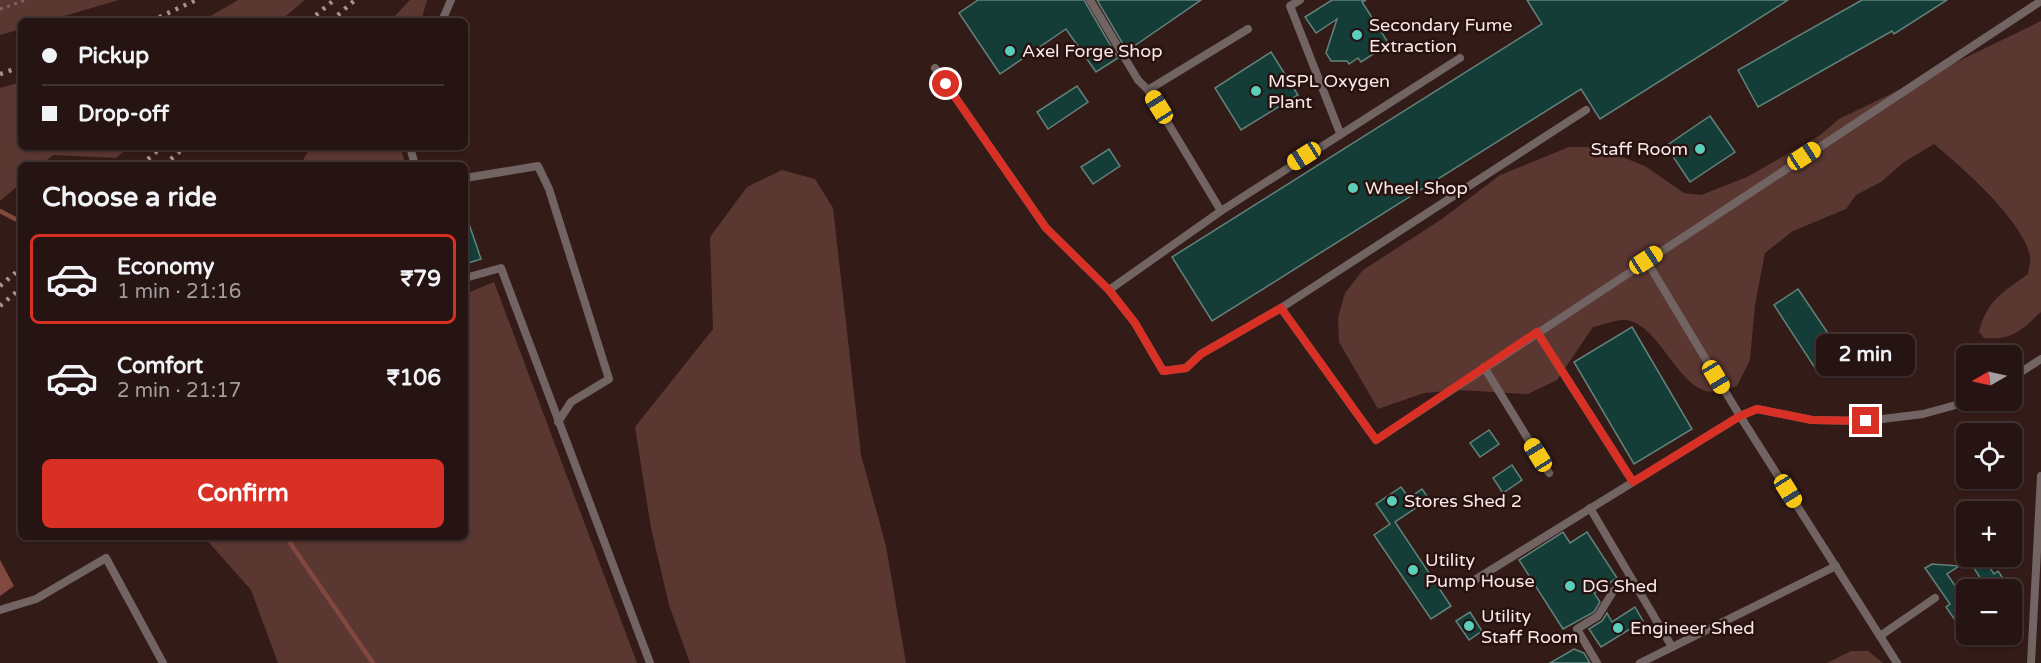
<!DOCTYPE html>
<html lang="en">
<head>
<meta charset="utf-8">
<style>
	body { margin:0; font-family:"Varela Round",sans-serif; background:#2e1d1b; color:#f1f3f6; height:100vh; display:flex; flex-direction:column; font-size:22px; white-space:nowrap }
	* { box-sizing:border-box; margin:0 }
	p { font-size:20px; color:#a49e9f }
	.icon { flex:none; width:33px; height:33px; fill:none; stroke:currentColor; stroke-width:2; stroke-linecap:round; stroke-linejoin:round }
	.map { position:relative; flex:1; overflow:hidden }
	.side { position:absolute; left:18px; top:162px; width:450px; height:378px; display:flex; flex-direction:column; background:#261412; border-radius:9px; box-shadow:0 2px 4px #0004,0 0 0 2px #423332 }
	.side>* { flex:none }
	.top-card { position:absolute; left:18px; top:18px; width:450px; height:132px; border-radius:9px; box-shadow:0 2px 4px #0004,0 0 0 2px #423332; display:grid; align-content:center; height:132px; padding:0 24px; background:#261412 }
	.needle { width:39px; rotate:261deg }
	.buttons { position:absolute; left:1956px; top:345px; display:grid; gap:12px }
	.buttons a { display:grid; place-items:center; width:66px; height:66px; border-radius:9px; background:#261412; box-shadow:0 2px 4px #0004,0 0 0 2px #423332; font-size:30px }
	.end { position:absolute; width:27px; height:27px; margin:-14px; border:8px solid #d93025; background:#fff; box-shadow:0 0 0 3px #fff }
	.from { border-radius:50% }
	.bubble { position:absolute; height:42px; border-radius:9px; background:#261412; box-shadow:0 2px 4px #0004,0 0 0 2px #423332; font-size:20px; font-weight:700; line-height:42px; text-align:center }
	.car { position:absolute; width:18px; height:36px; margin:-18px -9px; border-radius:8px; box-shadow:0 0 4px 2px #0007; background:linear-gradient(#f5c518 24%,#345 0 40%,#f5c518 0 76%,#345 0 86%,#f5c518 0) }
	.top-card b { display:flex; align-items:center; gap:21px; height:57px; font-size:22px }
	.top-card b+b { border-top:2px solid #423332 }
	.top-card i { width:15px; height:15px; background:#f1f3f6 }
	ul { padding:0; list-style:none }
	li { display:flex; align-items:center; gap:18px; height:90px; margin:0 12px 9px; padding:0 12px; border:3px solid transparent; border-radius:9px }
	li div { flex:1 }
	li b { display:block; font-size:22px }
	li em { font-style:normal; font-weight:700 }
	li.on { border-color:#d93025 }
	li>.icon { width:54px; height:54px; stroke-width:1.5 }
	h2 { padding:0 24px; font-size:27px; line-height:72px }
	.action { display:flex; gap:12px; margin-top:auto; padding:12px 24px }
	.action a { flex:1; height:69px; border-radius:9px; background:#d93025; color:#fff; font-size:24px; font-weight:700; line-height:69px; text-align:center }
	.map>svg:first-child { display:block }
	.green { fill:#5b3732 }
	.water { fill:#814840 }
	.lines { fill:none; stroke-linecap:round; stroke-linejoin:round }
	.stream { stroke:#814840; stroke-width:4.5 }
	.building { fill:#143d37; stroke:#62827b; stroke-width:1.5 }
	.path { stroke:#7b6562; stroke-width:3; stroke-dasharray:3 4.5; stroke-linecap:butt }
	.lane { stroke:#716462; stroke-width:8 }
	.rail { stroke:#a6928f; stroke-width:4.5; stroke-dasharray:3 6; stroke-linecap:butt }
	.route { stroke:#d93025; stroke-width:8 }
	.poi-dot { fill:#5bcebb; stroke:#28120f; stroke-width:2 }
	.labels { text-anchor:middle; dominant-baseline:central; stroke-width:5; stroke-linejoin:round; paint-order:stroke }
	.poi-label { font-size:18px; fill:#f9e8e5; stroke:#28120f; text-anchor:start }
</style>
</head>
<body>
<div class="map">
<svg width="2041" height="663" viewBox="0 0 2041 663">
	<rect width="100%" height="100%" fill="#331b18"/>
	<g class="green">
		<path d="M0,0H119L47,21H21V29L0,35Z"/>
		<path d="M238,0H305L280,21H202Z"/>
		<path d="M410,0H427L421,21H390Z"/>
		<path d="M2041,21V312C2020,331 2013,340 1984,338L1979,332C1987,300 2002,293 2028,274C2029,268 2031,261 2030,255C2022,220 1962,167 1934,144L1904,162L1881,182L1856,195L1846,209L1793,231L1765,253L1755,305L1750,360L1737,386C1730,388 1722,392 1714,392C1680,394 1659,323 1626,320C1616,319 1603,325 1593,327L1557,380L1528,394L1458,390L1424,393L1378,409L1339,342L1338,317L1345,293L1363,270L1442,219L1500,175L1569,147H1597L1645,166L1684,193L1701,195L1747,177L1819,136L1839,119Z"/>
		<path d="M21,82V147H129L116,158L53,155L41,165H21V183L0,201V88Z"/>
		<path d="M311,147H400L406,165H300Z"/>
		<path d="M782,170L815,179L833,208L861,455L886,546L906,663H690L669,605L651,528L635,427L713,329L710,237L747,187Z"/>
		<path d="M494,282L637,663H278L251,590L204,537H465V294Z"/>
		<path d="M1851,651H1868L1883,663H1827Z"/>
	</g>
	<path class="water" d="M0,560L14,586L0,596Z"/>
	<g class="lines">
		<g class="stream">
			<path d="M0,211L21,222"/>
			<path d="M286,537L373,663"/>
		</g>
	</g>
	<g class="building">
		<path d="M978,0H1084L1118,58L1096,72L1066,29L1000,74L959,13Z"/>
		<path d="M1097,0H1201L1127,51Z"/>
		<path d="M1332,0H1366L1362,2L1389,44L1361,62L1358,58L1349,64L1347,61H1331L1326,53L1337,19L1316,33L1305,17Z"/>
		<path d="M1527,0H1788L1600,119L1581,89L1212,321L1172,257L1542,24Z"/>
		<path d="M1862,0H1947L1894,34L1892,31L1758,107L1738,70Z"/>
		<path d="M1271,52L1298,95L1241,130L1215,88Z"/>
		<path d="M1077,86L1088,102L1048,129L1037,112Z"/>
		<path d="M1710,116L1735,152L1690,182L1666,146Z"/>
		<path d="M1109,149L1120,166L1093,184L1081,167Z"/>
		<path d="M467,218L481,259L465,264V219Z"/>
		<path d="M1798,289L1840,351L1815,368L1774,305Z"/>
		<path d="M1632,327L1692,429L1634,464L1574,362Z"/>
		<path d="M1489,430L1499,444L1480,457L1470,443Z"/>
		<path d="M1512,465L1522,480L1503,493L1493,478Z"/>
		<path d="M1401,487L1409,498L1422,489L1429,499L1395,522L1451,606L1431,619L1374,535L1390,524L1376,504Z"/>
		<path d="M1563,532L1570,543L1587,532L1617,578L1594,593L1600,602L1594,612L1563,629L1519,560Z"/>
		<path d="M1966,556H1982L1994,574L1998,571L2011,590H1966V616L1957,623L1946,607L1950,604L1925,568L1932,564L1959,566L1947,574L1960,593L1981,579Z"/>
		<path d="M1635,607L1643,621L1601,647L1589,629L1602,621L1607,613L1612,622Z"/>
		<path d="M1470,612L1482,631L1469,640L1456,621Z"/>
		<path d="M1574,649L1584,653L1590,663H1550Z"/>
	</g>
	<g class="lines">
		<path class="path" d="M0,9L26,0"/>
		<g class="lane">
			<path d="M1090,0L1138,80L1148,90L1221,211L1109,290L1135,323L1163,371L1186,368L1201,354L1281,308L1376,440L2041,1"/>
			<path d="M1300,0L1290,6L1340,133"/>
			<path d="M442,21L451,0"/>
			<path d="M935,68L1046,228L1109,290"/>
			<path d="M1148,90L1248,29"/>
			<path d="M410,147L415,165"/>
			<path d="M465,178L538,166L549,189L609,379L571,402L558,422"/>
			<path d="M1221,211L1460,58"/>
			<path d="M1646,260L1740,416L1897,663"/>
			<path d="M465,278L501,268L650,663"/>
			<path d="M1281,308L1586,110"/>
			<path d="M1537,332L1633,482"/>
			<path d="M1484,367L1549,473"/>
			<path d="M2012,378L2041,359"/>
			<path d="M1590,508L1672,647"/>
			<path d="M1473,581L1740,416L1757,409L1812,420L1866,421L1923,414L1974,400"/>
			<path d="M0,610L36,599L106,558L163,663"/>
			<path d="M1880,636L1935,598"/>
			<path d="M1597,663L1577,629L1598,616L1614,590L1633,581"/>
			<path d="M1640,663L1836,566"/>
			<path d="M2031,663L2041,476"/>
		</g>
		<g class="rail">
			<path d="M151,21L196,0"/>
			<path d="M309,21L334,0"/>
			<path d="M331,21L355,0"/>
			<path d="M0,74L21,67"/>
			<path d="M141,165L162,147"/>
			<path d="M164,165L185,147"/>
			<path d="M0,286L21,268"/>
			<path d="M0,306L21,288"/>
		</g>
	</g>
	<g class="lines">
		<path class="route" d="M946,84L1046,228L1109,290L1135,323L1163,371L1186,368L1201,354L1281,308L1376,440L1537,332L1633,482L1740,416L1757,409L1812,420L1866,421"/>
	</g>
	<g class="poi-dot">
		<circle cx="1357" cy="35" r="6"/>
		<circle cx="1010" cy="51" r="6"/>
		<circle cx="1256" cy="91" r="6"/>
		<circle cx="1700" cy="149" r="6"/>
		<circle cx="1353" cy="188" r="6"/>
		<circle cx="1392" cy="501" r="6"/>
		<circle cx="1413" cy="570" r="6"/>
		<circle cx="1570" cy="586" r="6"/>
		<circle cx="1469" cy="626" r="6"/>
		<circle cx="1618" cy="628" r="6"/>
	</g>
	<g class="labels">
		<g class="poi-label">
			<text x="1369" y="25">Secondary Fume<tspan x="1369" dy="21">Extraction</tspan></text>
			<text x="1022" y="51">Axel Forge Shop</text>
			<text x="1268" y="81">MSPL Oxygen<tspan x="1268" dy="21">Plant</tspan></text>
			<text x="1688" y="149" text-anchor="end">Staff Room</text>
			<text x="1365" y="188">Wheel Shop</text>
			<text x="1404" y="501">Stores Shed 2</text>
			<text x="1425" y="560">Utility<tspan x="1425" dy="21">Pump House</tspan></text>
			<text x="1582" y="586">DG Shed</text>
			<text x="1481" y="616">Utility<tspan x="1481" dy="21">Staff Room</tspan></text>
			<text x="1630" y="628">Engineer Shed</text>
		</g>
	</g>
</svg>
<div class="buttons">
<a><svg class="needle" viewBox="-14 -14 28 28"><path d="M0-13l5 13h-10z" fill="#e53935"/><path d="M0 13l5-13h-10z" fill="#a49e9f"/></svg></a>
<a><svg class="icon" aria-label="locate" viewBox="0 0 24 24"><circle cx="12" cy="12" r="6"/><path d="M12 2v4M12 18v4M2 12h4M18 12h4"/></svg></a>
<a>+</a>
<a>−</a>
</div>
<i class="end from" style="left:946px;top:84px"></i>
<i class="end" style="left:1866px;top:421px"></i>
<div class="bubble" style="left:1816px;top:334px;width:99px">2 min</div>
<i class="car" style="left:1159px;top:107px;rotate:328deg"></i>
<i class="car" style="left:1304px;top:156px;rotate:238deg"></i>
<i class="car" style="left:1804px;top:156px;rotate:57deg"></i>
<i class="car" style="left:1646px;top:260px;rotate:57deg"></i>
<i class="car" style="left:1716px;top:377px;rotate:149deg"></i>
<i class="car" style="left:1538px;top:455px;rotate:328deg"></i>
<i class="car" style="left:1788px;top:491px;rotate:148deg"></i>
<div class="top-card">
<b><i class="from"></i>Pickup</b>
<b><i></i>Drop-off</b>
</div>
<section class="side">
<h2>Choose a ride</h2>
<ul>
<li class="on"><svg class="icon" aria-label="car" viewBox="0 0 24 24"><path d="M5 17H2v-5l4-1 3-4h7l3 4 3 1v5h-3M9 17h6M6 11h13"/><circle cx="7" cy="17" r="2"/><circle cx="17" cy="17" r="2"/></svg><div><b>Economy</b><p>1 min · 21:16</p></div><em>₹79</em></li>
<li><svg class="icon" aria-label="car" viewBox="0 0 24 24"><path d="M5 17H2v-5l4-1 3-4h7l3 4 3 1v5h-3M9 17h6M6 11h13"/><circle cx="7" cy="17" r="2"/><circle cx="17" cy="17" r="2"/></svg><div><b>Comfort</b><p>2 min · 21:17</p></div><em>₹106</em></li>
</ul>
<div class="action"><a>Confirm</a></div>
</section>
</div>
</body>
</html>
